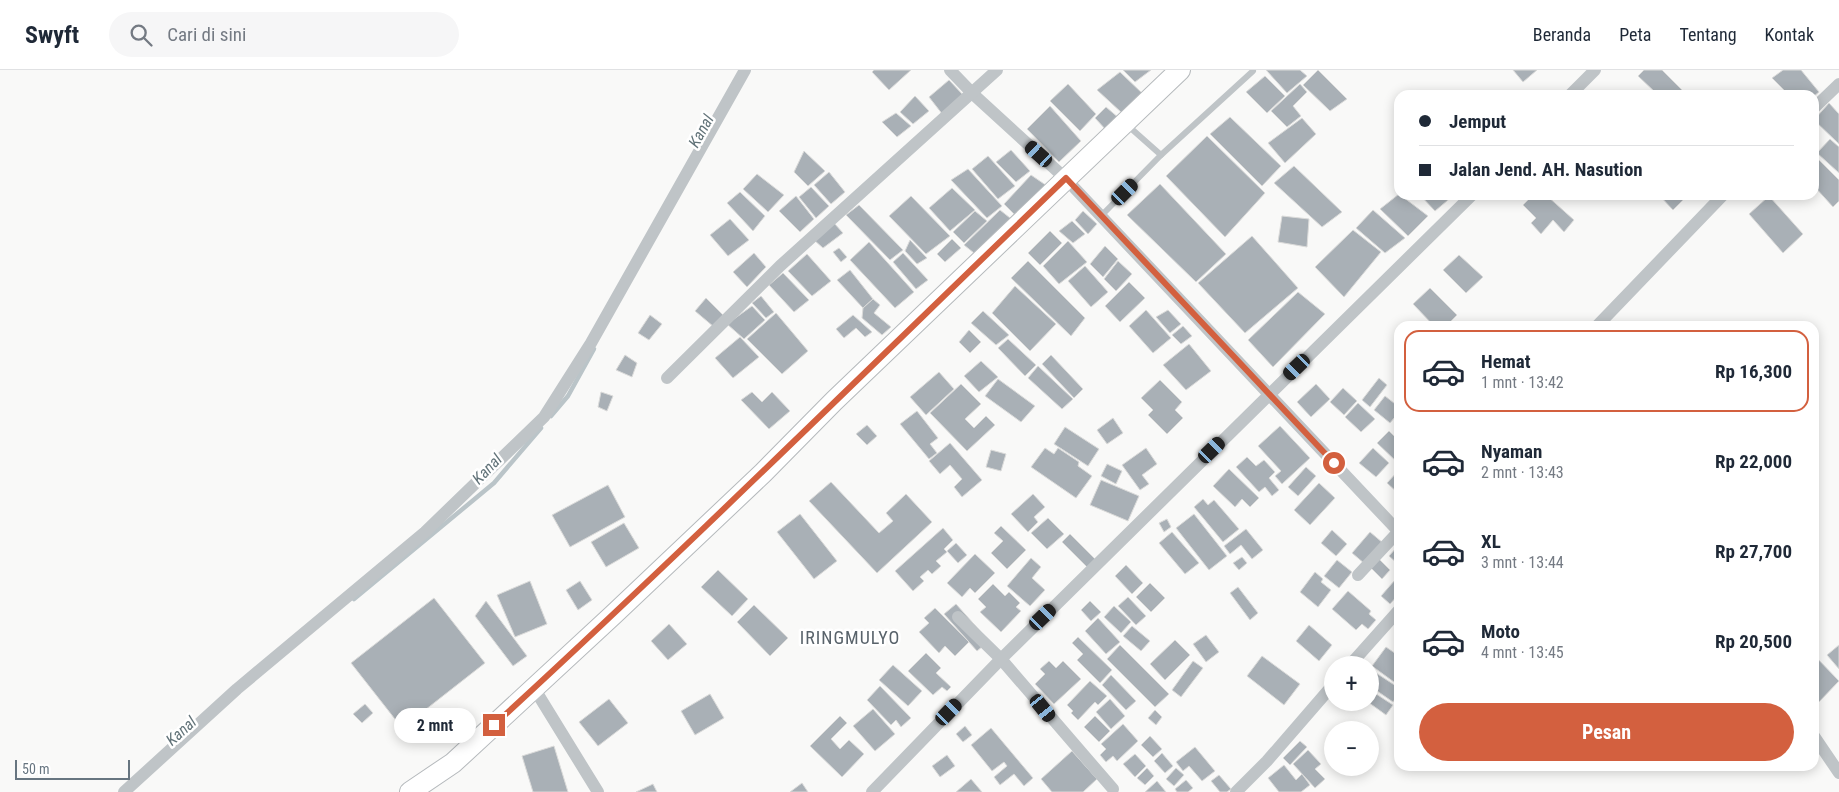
<!DOCTYPE html>
<html lang="id">
<head>
<meta charset="utf-8">
<style>
	body { margin:0; font-family:"Roboto Condensed",sans-serif; background:#f6f6f7; color:#1f2937; height:100vh; display:flex; flex-direction:column; font-size:19px; white-space:nowrap }
	* { box-sizing:border-box; margin:0 }
	p { font-size:16px; color:#747a83 }
	.icon { flex:none; width:28px; height:28px; fill:none; stroke:currentColor; stroke-width:2; stroke-linecap:round; stroke-linejoin:round }
	.map { position:relative; flex:1; overflow:hidden }
	.panel { position:absolute; left:1394px; top:251px; width:425px; height:450px; display:flex; flex-direction:column; background:#fff; border-radius:15px; box-shadow:0 2px 12px #0003 }
	.panel>* { flex:none }
	.hud { position:absolute; left:1394px; top:20px; width:425px; height:110px; border-radius:15px; box-shadow:0 2px 12px #0003; display:grid; align-content:center; height:110px; padding:0 25px; background:#fff }
	.fabs { position:absolute; left:1324px; top:586px; display:grid; gap:10px }
	.fabs a { display:grid; place-items:center; width:55px; height:55px; border-radius:50%; background:#fff; box-shadow:0 2px 12px #0003; font-size:25px }
	.scale { position:absolute; left:15px; bottom:12px; width:115px; box-sizing:border-box; padding-left:5px; border:2px solid #677580; border-top:0; font-size:14px; line-height:18px; white-space:nowrap; color:#677580; -webkit-text-stroke:4px #fff; paint-order:stroke }
	.end { position:absolute; width:22px; height:22px; margin:-11px; border:6px solid #d3603f; background:#fff; box-shadow:0 0 0 2px #fff }
	.from { border-radius:50% }
	.bubble { position:absolute; height:35px; border-radius:18px; background:#fff; box-shadow:0 2px 12px #0003; font-size:16px; font-weight:700; line-height:35px; text-align:center }
	.car { position:absolute; width:15px; height:30px; margin:-15px -8px; border-radius:6px; box-shadow:0 0 4px 1px #0007; background:linear-gradient(#222 24%,#8ab4d8 0 40%,#222 0 76%,#8ab4d8 0 86%,#222 0) }
	.hud b { display:flex; align-items:center; gap:18px; height:48px; font-size:19px }
	.hud b+b { border-top:1px solid #e0e1e3 }
	.hud i { width:12px; height:12px; background:#1f2937 }
	ul { padding:9px 0 0; list-style:none }
	li { display:flex; align-items:center; gap:15px; height:82px; margin:0 10px 8px; padding:0 15px; border:2px solid transparent; border-radius:15px }
	li div { flex:1 }
	li b { display:block; font-size:19px }
	li em { font-style:normal; font-weight:700 }
	li.on { border-color:#d3603f }
	li>.icon { width:45px; height:45px; stroke-width:1.5 }
	.action { display:flex; gap:10px; margin-top:auto; padding:10px 25px }
	.action a { flex:1; height:58px; border-radius:30px; background:#d3603f; color:#fff; font-size:20px; font-weight:700; line-height:58px; text-align:center }
	header { display:flex; align-items:center; gap:30px; box-sizing:border-box; height:70px; padding:0 25px; background:#fff; border-bottom:1px solid #e0e1e3 }
	header strong { font-size:24px }
	nav { display:flex; gap:28px; margin-inline-start:auto; font-size:18px }
	.search { width:350px; height:45px; background:#f6f6f7; display:flex; align-items:center; gap:12px; box-sizing:border-box; padding:0 18px; border-radius:28px; color:#747a83; font-size:19px }
	.map>svg:first-child { display:block }
	.lines { fill:none; stroke-linecap:round; stroke-linejoin:round }
	.stream { stroke:#bac4c8; stroke-width:4.5 }
	.building { fill:#a9b0b6; stroke:#dbdbda }
	.trunk-casing { stroke:#b5b9bc; stroke-width:22 }
	.service { stroke:#bfc4c7; stroke-width:6 }
	.minor { stroke:#bfc4c7; stroke-width:12 }
	.trunk { stroke:#fff; stroke-width:20 }
	.route { stroke:#d3603f; stroke-width:6 }
	.labels { text-anchor:middle; dominant-baseline:central; stroke-width:5; stroke-linejoin:round; paint-order:stroke }
	.water-label { font-size:16px; font-style:italic; fill:#627379; stroke:#fff }
	.quarter-label { font-size:18px; letter-spacing:1px; fill:#59636b; stroke:#fff }
</style>
</head>
<body>
<header>
<strong>Swyft</strong>
<div class="search"><svg class="icon" aria-label="search" viewBox="0 0 24 24"><circle cx="10" cy="10" r="6"/><path d="M15 15l6 6"/></svg>Cari di sini</div>
<nav><a>Beranda</a><a>Peta</a><a>Tentang</a><a>Kontak</a></nav>
</header>
<div class="map">
<svg width="1839" height="722" viewBox="0 0 1839 722">
	<rect width="100%" height="100%" fill="#f9f9f8"/>
	<g class="lines">
		<g class="stream">
			<path d="M551,346L568,326L594,279"/>
			<path d="M354,529L494,413L541,358"/>
		</g>
	</g>
	<g class="building">
		<path d="M874,0H911L889,20L872,2Z"/>
		<path d="M1123,0H1151L1135,12Z"/>
		<path d="M1266,0H1300L1307,6L1287,23Z"/>
		<path d="M1318,0L1347,29L1330,41L1303,15Z"/>
		<path d="M1513,0H1537L1523,12Z"/>
		<path d="M1644,0H1662L1686,24L1654,25L1656,23L1638,6Z"/>
		<path d="M1783,0H1801L1819,22L1814,26L1789,25L1772,8Z"/>
		<path d="M1120,2L1144,25L1122,43L1097,20Z"/>
		<path d="M1265,6L1285,26L1267,43L1246,22Z"/>
		<path d="M949,10L964,26L943,45L929,27Z"/>
		<path d="M1068,14L1096,44L1080,61L1050,31Z"/>
		<path d="M1300,14L1307,22L1293,36L1301,46L1287,57L1271,41Z"/>
		<path d="M915,26L929,41L913,54L900,42Z"/>
		<path d="M1829,33L1839,44V74L1814,50Z"/>
		<path d="M1050,36L1081,71L1059,92L1027,59Z"/>
		<path d="M1106,37L1120,49L1107,61L1095,48Z"/>
		<path d="M896,43L911,56L897,67L882,52Z"/>
		<path d="M1230,47L1281,96L1262,116L1210,64Z"/>
		<path d="M1302,48L1316,64L1285,93L1268,73Z"/>
		<path d="M1207,66L1265,123L1225,167L1166,106Z"/>
		<path d="M1830,69L1839,77V103L1817,83Z"/>
		<path d="M1011,80L1030,101L1016,112L996,92Z"/>
		<path d="M804,81L825,101L808,116L794,102Z"/>
		<path d="M988,86L1015,116L998,129L972,99Z"/>
		<path d="M1815,86L1839,110V131L1833,137L1814,116Z"/>
		<path d="M1294,96L1342,142L1322,157L1274,113Z"/>
		<path d="M968,99L1002,136L987,148L951,110Z"/>
		<path d="M829,102L845,122L831,134L814,115Z"/>
		<path d="M757,104L784,125L768,142L743,119Z"/>
		<path d="M1031,105L1050,118L1019,149L1004,134Z"/>
		<path d="M1160,114L1226,184L1196,212L1127,145Z"/>
		<path d="M811,117L829,136L816,148L799,127Z"/>
		<path d="M952,118L975,140L950,161L929,138Z"/>
		<path d="M740,122L765,146L753,161L727,133Z"/>
		<path d="M1399,124L1428,146L1408,166L1380,139Z"/>
		<path d="M1420,125H1454L1435,141Z"/>
		<path d="M1533,125H1546L1574,150L1564,162L1553,150L1541,164L1531,153L1536,148L1523,135Z"/>
		<path d="M1659,125H1688L1673,140Z"/>
		<path d="M796,126L814,149L800,162L779,141Z"/>
		<path d="M911,126L950,166L926,184L889,146Z"/>
		<path d="M1769,126L1803,164L1783,183L1749,144Z"/>
		<path d="M859,135L903,180L890,190L846,145Z"/>
		<path d="M1000,140L1015,152L979,187L964,175Z"/>
		<path d="M1373,140L1405,168L1385,183L1356,158Z"/>
		<path d="M975,141L987,151L964,173L953,162Z"/>
		<path d="M1083,141L1097,154L1088,164L1075,150Z"/>
		<path d="M1282,146L1309,149L1307,177L1278,172Z"/>
		<path d="M730,149L749,170L728,186L710,165Z"/>
		<path d="M1072,151L1085,164L1073,173L1059,161Z"/>
		<path d="M834,153L843,163L823,178L814,170Z"/>
		<path d="M1353,160L1381,182L1344,227L1315,197Z"/>
		<path d="M1050,161L1062,173L1040,195L1028,183Z"/>
		<path d="M1252,166L1298,218L1245,263L1198,213Z"/>
		<path d="M952,169L961,178L945,192L937,184Z"/>
		<path d="M910,170L927,188L917,194L905,181Z"/>
		<path d="M1068,171L1087,192L1059,214L1043,196Z"/>
		<path d="M869,172L914,222L895,238L850,190Z"/>
		<path d="M1105,176L1118,189L1103,207L1090,194Z"/>
		<path d="M839,178L847,187L841,192L833,182Z"/>
		<path d="M754,183L766,197L747,217L733,202Z"/>
		<path d="M903,183L928,210L916,219L893,192Z"/>
		<path d="M807,184L831,211L812,226L788,201Z"/>
		<path d="M1459,185L1483,207L1466,223L1443,200Z"/>
		<path d="M1028,191L1085,248L1071,266L1011,208Z"/>
		<path d="M1118,191L1132,204L1116,221L1104,209Z"/>
		<path d="M1085,196L1108,222L1091,237L1068,211Z"/>
		<path d="M850,200L873,229L863,238L837,210Z"/>
		<path d="M783,203L809,230L794,242L769,215Z"/>
		<path d="M1129,212L1145,228L1120,252L1105,236Z"/>
		<path d="M1015,216L1056,254L1030,281L992,243Z"/>
		<path d="M1430,218L1457,245L1446,256H1434L1413,234Z"/>
		<path d="M1298,222L1325,244L1273,297L1248,270Z"/>
		<path d="M761,226L774,242L766,248L752,233Z"/>
		<path d="M706,228L724,246L714,257L695,241Z"/>
		<path d="M873,229L880,235L874,243L891,257L882,265L862,248L863,238Z"/>
		<path d="M752,236L765,250L744,269L727,254Z"/>
		<path d="M1146,240L1171,268L1153,283L1129,256Z"/>
		<path d="M1168,240L1181,254L1170,263L1156,247Z"/>
		<path d="M983,241L1009,265L996,275L971,253Z"/>
		<path d="M776,243L808,281L782,304L747,269Z"/>
		<path d="M650,245L662,254L649,270L638,263Z"/>
		<path d="M853,245L872,262L865,267L856,258L844,268L836,259Z"/>
		<path d="M1183,256L1192,266L1181,274L1172,265Z"/>
		<path d="M969,260L981,272L970,283L959,272Z"/>
		<path d="M740,267L759,287L733,308L715,288Z"/>
		<path d="M1008,269L1036,295L1025,306L998,278Z"/>
		<path d="M1189,274L1211,301L1186,320L1163,295Z"/>
		<path d="M625,285L637,293L632,307L616,300Z"/>
		<path d="M1051,285L1083,319L1074,328L1042,294Z"/>
		<path d="M981,291L998,307L979,322L964,306Z"/>
		<path d="M1038,296L1073,329L1062,339L1028,308Z"/>
		<path d="M939,302L954,319L926,345L910,327Z"/>
		<path d="M1379,308L1387,315L1370,337L1362,330Z"/>
		<path d="M998,309L1035,336L1021,352L985,326Z"/>
		<path d="M1160,310L1182,332L1175,340L1183,348L1167,364L1148,345L1153,340L1141,328Z"/>
		<path d="M961,314L981,334L965,349L974,358L986,346L995,355L967,381L930,343Z"/>
		<path d="M1316,314L1330,329L1311,347L1297,332Z"/>
		<path d="M1343,318L1357,331L1344,345L1330,332Z"/>
		<path d="M601,322L613,326L607,341L598,337Z"/>
		<path d="M752,322L762,332L772,322L790,341L769,359L741,330Z"/>
		<path d="M1385,326L1399,337V342L1390,353L1374,340Z"/>
		<path d="M1358,333L1375,349L1361,362L1345,347Z"/>
		<path d="M917,341L938,368L930,374L937,383L929,389L900,354Z"/>
		<path d="M1113,348L1123,363L1107,374L1097,360Z"/>
		<path d="M867,355L877,366L867,375L856,364Z"/>
		<path d="M1280,356L1310,388L1282,414L1275,406L1281,401L1258,376Z"/>
		<path d="M1065,357L1099,379L1088,396L1054,374Z"/>
		<path d="M1389,361L1399,371L1398,393L1377,373Z"/>
		<path d="M950,373L982,410L962,427L954,417L962,409L950,395L940,404L929,391Z"/>
		<path d="M1045,378L1054,384L1058,378L1079,392L1078,396L1092,406L1076,428L1031,397Z"/>
		<path d="M1146,378L1157,394L1142,405L1149,414L1140,420L1122,395Z"/>
		<path d="M1373,378L1389,393L1376,407L1359,393Z"/>
		<path d="M991,380L1006,384L1001,401L986,397Z"/>
		<path d="M1247,387L1256,396L1264,390L1275,402L1269,408L1279,420L1272,426L1265,417L1259,422L1236,397Z"/>
		<path d="M1107,394L1122,401L1116,414L1101,406Z"/>
		<path d="M1306,397L1316,406L1298,426L1288,417Z"/>
		<path d="M1229,399L1259,428L1250,437L1242,429L1235,437L1213,416Z"/>
		<path d="M1399,400V424L1387,413Z"/>
		<path d="M1101,410L1139,426L1128,451L1090,435Z"/>
		<path d="M831,412L879,463L893,451L886,443L906,424L932,452L877,503L809,431Z"/>
		<path d="M1319,413L1335,428L1310,455L1294,440Z"/>
		<path d="M608,415L625,447L570,477L552,445Z"/>
		<path d="M1033,424L1045,437L1034,447L1038,452L1028,462L1011,444Z"/>
		<path d="M1203,429L1208,435L1214,430L1239,459L1223,472L1194,437Z"/>
		<path d="M800,444L837,491L814,509L777,462Z"/>
		<path d="M1194,444L1227,486L1209,500L1176,458Z"/>
		<path d="M1048,448L1064,464L1047,479L1031,463Z"/>
		<path d="M1167,449L1171,457L1164,462L1159,453Z"/>
		<path d="M624,453L639,478L606,497L591,472Z"/>
		<path d="M1001,456L1026,480L1007,499L991,483L1003,471L994,463Z"/>
		<path d="M943,458L953,470L944,479L947,482L936,491L941,496L932,504L928,500L920,507L924,511L913,521L895,501Z"/>
		<path d="M1246,459L1263,480L1252,489L1241,475L1230,484L1224,476Z"/>
		<path d="M1332,460L1347,474L1336,486L1321,473Z"/>
		<path d="M1172,462L1199,493L1185,504L1159,473Z"/>
		<path d="M1370,462L1383,473L1365,494L1352,483Z"/>
		<path d="M1070,464L1095,489L1087,497L1062,472Z"/>
		<path d="M956,473L967,485L958,493L947,481Z"/>
		<path d="M1397,477L1399,479L1398,494L1389,486Z"/>
		<path d="M975,484L995,503L975,523L970,518L962,527L947,513Z"/>
		<path d="M1242,487L1247,493L1239,500L1233,493Z"/>
		<path d="M1031,488L1041,497L1032,508L1045,520L1030,536L1007,516Z"/>
		<path d="M1379,489L1390,500L1382,509L1371,498Z"/>
		<path d="M1337,490L1352,502L1339,518L1324,506Z"/>
		<path d="M1126,495L1143,513L1132,524L1115,506Z"/>
		<path d="M718,500L748,529L732,546L701,517Z"/>
		<path d="M1315,502L1323,509L1321,512L1331,520L1318,537L1300,522Z"/>
		<path d="M1395,510L1399,513V524L1390,534L1381,526Z"/>
		<path d="M530,511L547,554L515,567L497,525Z"/>
		<path d="M580,511L592,530L578,540L566,520Z"/>
		<path d="M1150,513L1165,528L1151,542L1136,527Z"/>
		<path d="M993,514L1005,526L1009,522L1020,533L1016,537L1021,541L1001,562L980,542L986,537L978,529Z"/>
		<path d="M1238,517L1258,543L1250,550L1230,523Z"/>
		<path d="M1348,521L1371,541L1369,544L1376,550L1368,559L1362,554L1356,560L1332,539Z"/>
		<path d="M1128,527L1146,546L1136,555L1118,536Z"/>
		<path d="M434,528L485,593L402,658L351,593Z"/>
		<path d="M486,531L527,586L513,596L475,546Z"/>
		<path d="M1090,531L1101,542L1091,551L1081,540Z"/>
		<path d="M956,534L989,571L977,581L944,544Z"/>
		<path d="M754,535L788,568L770,586L737,552Z"/>
		<path d="M1114,536L1131,552L1121,563L1104,547Z"/>
		<path d="M935,538L969,572L955,586L945,576L939,583L919,562L929,553L924,548Z"/>
		<path d="M1098,548L1120,572L1106,584L1085,561Z"/>
		<path d="M669,554L687,574L668,590L651,571Z"/>
		<path d="M1309,555L1332,575L1319,591L1296,571Z"/>
		<path d="M1132,556L1150,571L1141,581L1123,566Z"/>
		<path d="M1206,565L1219,582L1206,592L1193,574Z"/>
		<path d="M1078,567L1112,600L1100,613L1077,590L1083,584L1072,573Z"/>
		<path d="M1175,570L1190,585L1165,610L1150,594Z"/>
		<path d="M1120,575L1169,624L1155,637L1107,589Z"/>
		<path d="M1839,575V599L1827,585Z"/>
		<path d="M1386,577L1399,586V605L1394,612L1372,596Z"/>
		<path d="M926,583L941,598L936,603L951,617L947,621L942,617L933,625L908,601Z"/>
		<path d="M1814,585L1839,611L1818,633L1814,628Z"/>
		<path d="M1262,586L1300,614L1284,635L1247,606Z"/>
		<path d="M1049,591L1056,598L1063,591L1081,609L1054,634L1035,614L1045,604L1040,599Z"/>
		<path d="M1193,591L1203,598L1181,627L1172,620Z"/>
		<path d="M893,595L922,621L908,636L879,610Z"/>
		<path d="M1373,601L1399,618V624L1393,632L1370,616V605Z"/>
		<path d="M1111,605L1136,631L1126,640L1102,615Z"/>
		<path d="M1090,611L1107,626L1098,635L1095,632L1078,650L1071,643L1073,641L1067,635Z"/>
		<path d="M880,616L911,648L901,657L896,650L891,655L867,630Z"/>
		<path d="M1370,620L1393,635L1386,645L1368,632H1370Z"/>
		<path d="M710,624L724,648L695,665L681,641Z"/>
		<path d="M609,629L628,653L598,676L579,652Z"/>
		<path d="M1110,629L1125,646L1111,659L1096,642Z"/>
		<path d="M365,634L373,643L362,653L353,644Z"/>
		<path d="M873,639L895,664L875,681L853,656Z"/>
		<path d="M1155,640L1162,647L1156,655L1148,648Z"/>
		<path d="M840,646L847,653L831,669L840,679L849,670L864,684L842,707L810,676Z"/>
		<path d="M1095,646L1110,661L1099,672L1084,657Z"/>
		<path d="M1123,654L1138,671L1117,691L1113,686L1106,692L1100,685L1106,679L1101,674Z"/>
		<path d="M965,656L972,665L963,672L956,664Z"/>
		<path d="M991,658L1033,708L1024,716L1014,704L1000,715L994,707L1007,696L1004,692L992,701L971,675Z"/>
		<path d="M1150,666L1162,679L1153,687L1141,675Z"/>
		<path d="M1300,671L1307,677L1290,695L1283,688Z"/>
		<path d="M554,676L568,722H533L522,686Z"/>
		<path d="M1195,677L1215,701L1202,711L1189,696L1183,701L1176,692Z"/>
		<path d="M1308,680L1321,694L1315,699L1325,709L1315,718L1293,694Z"/>
		<path d="M1072,681L1097,709L1083,722H1052L1041,709Z"/>
		<path d="M1162,683L1173,696L1165,703L1154,691Z"/>
		<path d="M1135,684L1146,696L1135,707L1123,694Z"/>
		<path d="M947,685L955,696L940,707L932,696Z"/>
		<path d="M1284,695L1296,710L1302,704L1310,715L1301,722H1279L1268,708Z"/>
		<path d="M1147,698L1154,706L1145,715L1137,708Z"/>
		<path d="M1176,698L1184,705L1174,716L1166,709Z"/>
		<path d="M1219,705L1231,719L1227,722H1220L1211,711Z"/>
		<path d="M971,709L982,722H956Z"/>
		<path d="M1186,710L1193,718L1188,722H1177L1175,719Z"/>
		<path d="M1157,711L1166,722H1145Z"/>
		<path d="M802,713L808,722H790Z"/>
		<path d="M653,714L657,722H636Z"/>
	</g>
	<g class="lines">
		<defs>
			<path id="trunk" d="M410,722L453,693L613,545L763,403L834,331L1180,0"/>
		</defs>
		<use href="#trunk" class="trunk-casing"/>
		<g class="service">
			<path d="M1161,85L1253,1"/>
			<path d="M1101,146L1161,85L1126,54"/>
		</g>
		<g class="minor">
			<path d="M950,0L973,24L1065,108L1399,462"/>
			<path d="M1570,25L1595,0"/>
			<path d="M1814,38L1839,14"/>
			<path d="M1597,256L1723,125"/>
			<path d="M667,308L780,196L997,0"/>
			<path d="M1358,505L1398,462"/>
			<path d="M958,547L1001,589L1113,719"/>
			<path d="M1350,595L1399,540"/>
			<path d="M534,618L598,722"/>
			<path d="M1814,666L1839,703"/>
			<path d="M124,722L237,619L425,462L544,347L591,273L745,0"/>
			<path d="M872,722L1001,589L1472,125"/>
			<path d="M1236,722L1267,691L1332,616"/>
		</g>
		<use href="#trunk" class="trunk"/>
	</g>
	<g class="lines">
		<path class="route" d="M494,655C688,477 876,291 1066,108L1334,393"/>
	</g>
	<g class="labels">
		<g class="water-label">
			<text transform="translate(701 61) rotate(-61)">Kanal</text>
			<text transform="translate(487 399) rotate(-46)">Kanal</text>
			<text transform="translate(181 661) rotate(-42)">Kanal</text>
		</g>
		<g class="quarter-label">
			<text x="850" y="567">IRINGMULYO</text>
		</g>
	</g>
</svg>
<div class="fabs">
<a>+</a>
<a>−</a>
</div>
<div class="scale">50 m</div>
<i class="end from" style="left:1334px;top:393px"></i>
<i class="end" style="left:494px;top:655px"></i>
<div class="bubble" style="left:394px;top:638px;width:82px">2 mnt</div>
<i class="car" style="left:1039px;top:84px;rotate:312deg"></i>
<i class="car" style="left:1125px;top:122px;rotate:45deg"></i>
<i class="car" style="left:1297px;top:297px;rotate:226deg"></i>
<i class="car" style="left:1212px;top:380px;rotate:46deg"></i>
<i class="car" style="left:1043px;top:547px;rotate:46deg"></i>
<i class="car" style="left:1043px;top:638px;rotate:141deg"></i>
<i class="car" style="left:949px;top:642px;rotate:44deg"></i>
<div class="hud">
<b><i class="from"></i>Jemput</b>
<b><i></i>Jalan Jend. AH. Nasution</b>
</div>
<section class="panel">
<ul>
<li class="on"><svg class="icon" aria-label="car" viewBox="0 0 24 24"><path d="M5 17H2v-5l4-1 3-4h7l3 4 3 1v5h-3M9 17h6M6 11h13"/><circle cx="7" cy="17" r="2"/><circle cx="17" cy="17" r="2"/></svg><div><b>Hemat</b><p>1 mnt · 13:42</p></div><em>Rp 16,300</em></li>
<li><svg class="icon" aria-label="car" viewBox="0 0 24 24"><path d="M5 17H2v-5l4-1 3-4h7l3 4 3 1v5h-3M9 17h6M6 11h13"/><circle cx="7" cy="17" r="2"/><circle cx="17" cy="17" r="2"/></svg><div><b>Nyaman</b><p>2 mnt · 13:43</p></div><em>Rp 22,000</em></li>
<li><svg class="icon" aria-label="car" viewBox="0 0 24 24"><path d="M5 17H2v-5l4-1 3-4h7l3 4 3 1v5h-3M9 17h6M6 11h13"/><circle cx="7" cy="17" r="2"/><circle cx="17" cy="17" r="2"/></svg><div><b>XL</b><p>3 mnt · 13:44</p></div><em>Rp 27,700</em></li>
<li><svg class="icon" aria-label="car" viewBox="0 0 24 24"><path d="M5 17H2v-5l4-1 3-4h7l3 4 3 1v5h-3M9 17h6M6 11h13"/><circle cx="7" cy="17" r="2"/><circle cx="17" cy="17" r="2"/></svg><div><b>Moto</b><p>4 mnt · 13:45</p></div><em>Rp 20,500</em></li>
</ul>
<div class="action"><a>Pesan</a></div>
</section>
</div>
</body>
</html>
